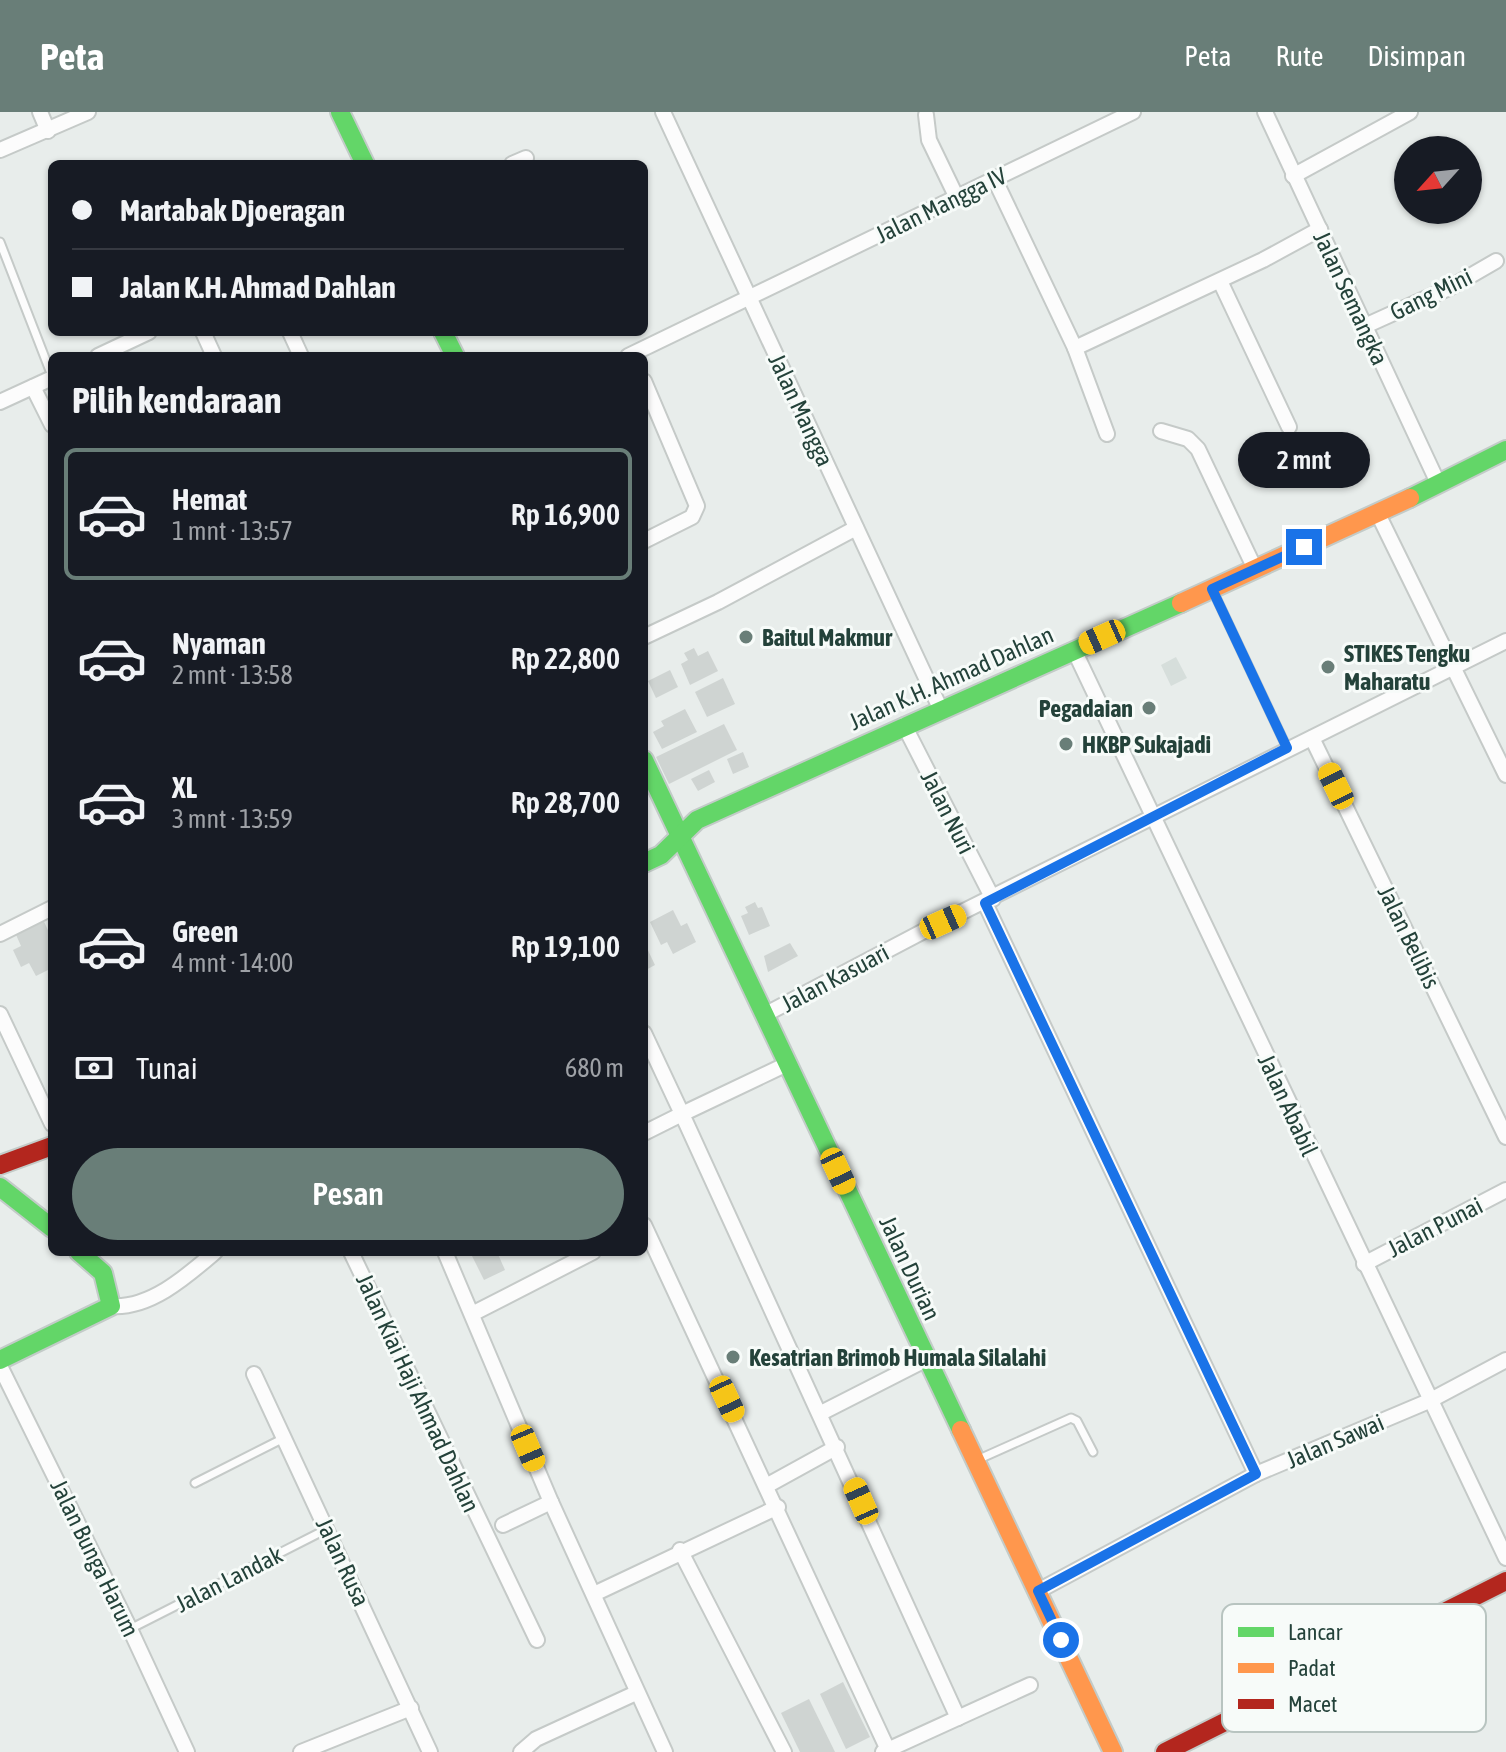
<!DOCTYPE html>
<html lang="id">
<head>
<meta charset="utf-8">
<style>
	body { margin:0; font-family:"Asap Condensed",sans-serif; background:#242831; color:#f1f3f6; height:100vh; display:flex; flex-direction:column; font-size:30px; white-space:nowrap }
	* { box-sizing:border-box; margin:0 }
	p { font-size:26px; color:#9ea1a6 }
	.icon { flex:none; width:44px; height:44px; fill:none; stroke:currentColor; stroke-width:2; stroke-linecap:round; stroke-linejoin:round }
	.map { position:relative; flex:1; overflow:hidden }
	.side { position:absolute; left:48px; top:240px; width:600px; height:904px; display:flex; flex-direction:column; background:#171b24; border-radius:12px; box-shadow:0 2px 6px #0004 }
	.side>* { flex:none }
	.banner { position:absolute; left:48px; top:48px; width:600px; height:176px; border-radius:12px; box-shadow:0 2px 6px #0004; display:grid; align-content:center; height:176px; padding:0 24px; background:#171b24 }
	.needle { width:52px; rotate:243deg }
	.controls { position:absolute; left:1394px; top:24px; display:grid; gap:16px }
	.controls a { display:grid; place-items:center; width:88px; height:88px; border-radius:50%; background:#171b24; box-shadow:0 2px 6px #0004; font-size:40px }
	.end { position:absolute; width:36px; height:36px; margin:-18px; border:10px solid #1a73e8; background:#fff; box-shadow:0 0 0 4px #fff }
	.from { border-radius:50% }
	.bubble { position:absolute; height:56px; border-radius:28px; background:#171b24; box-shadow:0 2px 6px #0004; font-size:26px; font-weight:600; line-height:56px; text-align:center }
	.car { position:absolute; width:24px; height:48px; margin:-24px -12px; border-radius:10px; box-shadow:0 0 6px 2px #0007; background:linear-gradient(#f5c518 24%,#345 0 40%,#f5c518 0 76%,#345 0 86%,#f5c518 0) }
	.banner b { display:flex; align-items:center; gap:28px; height:76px; font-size:30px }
	.banner b+b { border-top:2px solid #363941 }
	.banner i { width:20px; height:20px; background:#f1f3f6 }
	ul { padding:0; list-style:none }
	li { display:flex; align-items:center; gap:24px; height:132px; margin:0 16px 12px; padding:0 8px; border:4px solid transparent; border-radius:12px }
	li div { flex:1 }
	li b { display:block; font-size:30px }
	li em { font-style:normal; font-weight:600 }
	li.selected { border-color:#697e78 }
	li>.icon { width:72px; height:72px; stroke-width:1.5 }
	h2 { padding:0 24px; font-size:36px; line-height:96px }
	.pay { display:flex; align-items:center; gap:20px; height:88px; padding:0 24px; font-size:30px }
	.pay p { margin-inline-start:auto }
	.primary-button { display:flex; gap:16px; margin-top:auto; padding:16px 24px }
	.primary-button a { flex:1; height:92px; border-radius:48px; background:#697e78; color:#fff; font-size:32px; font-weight:600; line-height:92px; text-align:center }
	header { display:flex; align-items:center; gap:48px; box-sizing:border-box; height:112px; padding:0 40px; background:#697e78; color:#fff }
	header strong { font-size:38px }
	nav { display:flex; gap:44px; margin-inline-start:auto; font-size:28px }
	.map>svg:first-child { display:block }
	.built { fill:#d6dedb }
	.building { fill:#cfd4d2 }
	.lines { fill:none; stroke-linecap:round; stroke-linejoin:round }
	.lane-casing { stroke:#c5cac8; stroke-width:11 }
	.street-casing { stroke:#c5cac8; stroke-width:18 }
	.fast-casing { stroke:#c3cbc8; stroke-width:22 }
	.slow-casing { stroke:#c3cbc8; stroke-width:22 }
	.jam-casing { stroke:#c3cbc8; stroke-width:22 }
	.lane { stroke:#fcfcfc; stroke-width:7 }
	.street { stroke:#fcfcfc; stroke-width:14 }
	.fast { stroke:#63d668; stroke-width:18 }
	.slow { stroke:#ff974d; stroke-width:18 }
	.jam { stroke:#b3261e; stroke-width:18 }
	.route { stroke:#1a73e8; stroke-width:10 }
	.poi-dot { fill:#697e78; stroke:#f7fbf9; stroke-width:3 }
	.labels { text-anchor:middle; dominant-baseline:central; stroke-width:6; stroke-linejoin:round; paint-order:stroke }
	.street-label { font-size:24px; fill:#24423a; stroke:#f7fbf9 }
	.poi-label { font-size:24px; font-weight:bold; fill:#24423a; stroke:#f7fbf9; text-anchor:start }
	.key { fill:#f7fbf9; stroke:#b8c4c0; stroke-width:2 }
	.key-label { font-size:22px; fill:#24423a }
</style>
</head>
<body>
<header>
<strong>Peta</strong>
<nav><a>Peta</a><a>Rute</a><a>Disimpan</a></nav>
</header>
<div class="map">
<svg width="1506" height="1640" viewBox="0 0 1506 1640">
	<rect width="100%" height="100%" fill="#e8edeb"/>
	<path class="built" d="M1176,545L1187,566L1171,574L1161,553Z"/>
	<g class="building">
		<path d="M694,536L698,544L708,539L718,559L690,573L681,552L688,548L684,541Z"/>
		<path d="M670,558L678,575L656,586L648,569Z"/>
		<path d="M723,566L735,592L707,605L695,580Z"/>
		<path d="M685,597L697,620L662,637L653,620L664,614L661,609Z"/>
		<path d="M724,612L737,638L669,672L656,645Z"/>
		<path d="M743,640L749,655L733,662L727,647Z"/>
		<path d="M709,658L715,670L698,679L691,667Z"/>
		<path d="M755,790L758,796L762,795L770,814L749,823L741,804L748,801L745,795Z"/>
		<path d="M673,798L681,814L687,811L696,830L673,842L667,830L661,833L650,810Z"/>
		<path d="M41,803L52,827V856L36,864L29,851L21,855L13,838L21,834L13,816Z"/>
		<path d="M644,830L655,853L644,859Z"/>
		<path d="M790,831L798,844L768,860L764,844Z"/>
		<path d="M470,1140H497L505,1158L484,1168Z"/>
		<path d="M843,1570L870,1625L846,1637L820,1582Z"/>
		<path d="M809,1587L835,1640H800L781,1601Z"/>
	</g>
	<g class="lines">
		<defs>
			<g id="lane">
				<path d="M0,130L52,264"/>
				<path d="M1213,479L1287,636"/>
				<path d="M977,1348L1071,1306L1077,1309L1093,1340"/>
				<path d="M195,1371L284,1326"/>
				<path d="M130,1517L325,1418"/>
			</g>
			<g id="street">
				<path d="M40,0L48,19"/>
				<path d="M663,0L940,596"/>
				<path d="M1265,0L1438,371"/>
				<path d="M926,3L929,28L957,86"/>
				<path d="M0,38L88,0"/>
				<path d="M512,52L526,46"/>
				<path d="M1293,64L1410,0"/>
				<path d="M995,68L1075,236L1107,322"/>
				<path d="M1220,169L1289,315"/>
				<path d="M1365,214L1451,175L1496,149"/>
				<path d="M203,220L214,244"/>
				<path d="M290,220L301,244"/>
				<path d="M1075,236L1263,148L1320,117"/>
				<path d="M98,244L149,220"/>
				<path d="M628,244L1133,0"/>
				<path d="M644,269L697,394L692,405L644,429"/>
				<path d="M33,275L52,313"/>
				<path d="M0,290L52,266"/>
				<path d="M1161,319L1188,327L1198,337L1255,457"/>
				<path d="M1378,402L1506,663"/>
				<path d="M644,525L718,490L856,416"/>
				<path d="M1074,538L1506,1446"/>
				<path d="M904,613L993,787"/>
				<path d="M1312,626L1506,1025"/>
				<path d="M985,791L1256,1362"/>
				<path d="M0,822L52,796"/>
				<path d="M0,902L52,1012"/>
				<path d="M764,903L922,820L1506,529"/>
				<path d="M644,921L682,1002L644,1021"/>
				<path d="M787,952L682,1002L958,1606"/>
				<path d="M644,1113L888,1638"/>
				<path d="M351,1140L537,1528"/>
				<path d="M445,1140L551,1390L665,1640"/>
				<path d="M1364,1152L1506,1078"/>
				<path d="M111,1194C150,1197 187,1164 215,1140"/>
				<path d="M472,1202L593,1140"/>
				<path d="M0,1254L130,1517L187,1640"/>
				<path d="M254,1262L430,1640"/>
				<path d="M821,1301L927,1247"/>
				<path d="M768,1373L837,1335"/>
				<path d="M503,1413L551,1390"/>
				<path d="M680,1438L784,1640"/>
				<path d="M1038,1479L1256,1362L1429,1289L1506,1248"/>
				<path d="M594,1482L778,1395"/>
				<path d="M301,1640L411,1596"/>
				<path d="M521,1640L536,1627L636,1581"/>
				<path d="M883,1640L1030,1573"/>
			</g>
			<g id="fast">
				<path d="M340,0L365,52"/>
				<path d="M443,220L455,244"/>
				<path d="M1410,386L1506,338"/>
				<path d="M644,648L961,1318"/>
				<path d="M644,751L661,743L697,708L1181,491"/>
				<path d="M0,1075L52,1116"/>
				<path d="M0,1248L111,1194L103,1161L79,1140"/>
			</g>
			<g id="slow">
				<path d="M1181,491L1410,386"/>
				<path d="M961,1318L1113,1640"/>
			</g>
			<g id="jam">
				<path d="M0,1053L52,1034"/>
				<path d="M1165,1640L1506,1469"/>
			</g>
		</defs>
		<use href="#lane" class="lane-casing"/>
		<use href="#street" class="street-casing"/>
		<use href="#fast" class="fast-casing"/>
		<use href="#slow" class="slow-casing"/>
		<use href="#jam" class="jam-casing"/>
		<use href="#lane" class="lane"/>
		<use href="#street" class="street"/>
		<use href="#fast" class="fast"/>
		<use href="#slow" class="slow"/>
		<use href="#jam" class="jam"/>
	</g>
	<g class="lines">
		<path class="route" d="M1061,1528L1038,1479L1256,1362L985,791L1287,636L1212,477L1304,435"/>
	</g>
	<g class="poi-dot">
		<circle cx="746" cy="525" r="8"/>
		<circle cx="1328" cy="555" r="8"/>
		<circle cx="1149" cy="596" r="8"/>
		<circle cx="1066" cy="632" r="8"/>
		<circle cx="733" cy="1245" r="8"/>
	</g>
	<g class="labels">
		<g class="street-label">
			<text transform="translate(941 93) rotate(-26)">Jalan Mangga IV</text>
			<text transform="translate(1431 182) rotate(-26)">Gang Mini</text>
			<text transform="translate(1351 186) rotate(65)">Jalan Semangka</text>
			<text transform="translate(801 298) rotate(65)">Jalan Mangga</text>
			<text transform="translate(951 566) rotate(-24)">Jalan K.H. Ahmad Dahlan</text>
			<text transform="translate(948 700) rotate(63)">Jalan Nuri</text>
			<text transform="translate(1409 825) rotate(64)">Jalan Belibis</text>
			<text transform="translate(835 866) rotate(-28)">Jalan Kasuari</text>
			<text transform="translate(1288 993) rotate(65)">Jalan Ababil</text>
			<text transform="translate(1435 1115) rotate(-27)">Jalan Punai</text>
			<text transform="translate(910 1156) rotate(65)">Jalan Durian</text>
			<text transform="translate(418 1281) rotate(65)">Jalan Kiai Haji Ahmad Dahlan</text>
			<text transform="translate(1335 1329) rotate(-23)">Jalan Sawai</text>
			<text transform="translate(95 1446) rotate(64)">Jalan Bunga Harum</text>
			<text transform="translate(343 1450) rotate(65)">Jalan Rusa</text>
			<text transform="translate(229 1467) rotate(-27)">Jalan Landak</text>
		</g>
		<g class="poi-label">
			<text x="762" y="525">Baitul Makmur</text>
			<text x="1344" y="541">STIKES Tengku<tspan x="1344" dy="28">Maharatu</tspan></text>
			<text x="1133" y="596" text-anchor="end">Pegadaian</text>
			<text x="1082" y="632">HKBP Sukajadi</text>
			<text x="749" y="1245">Kesatrian Brimob Humala Silalahi</text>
		</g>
	</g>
	<rect x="1222" y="1492" width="264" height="128" rx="12" class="key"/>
	<rect x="1238" y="1515" width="36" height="10" fill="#63d668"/>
	<rect x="1238" y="1551" width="36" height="10" fill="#ff974d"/>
	<rect x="1238" y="1587" width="36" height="10" fill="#b3261e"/>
	<g class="key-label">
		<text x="1288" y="1528">Lancar</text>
		<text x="1288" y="1564">Padat</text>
		<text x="1288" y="1600">Macet</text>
	</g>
</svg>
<div class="controls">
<a><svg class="needle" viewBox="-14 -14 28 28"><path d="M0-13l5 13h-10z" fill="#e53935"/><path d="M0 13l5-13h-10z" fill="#9ea1a6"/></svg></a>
</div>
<i class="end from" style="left:1061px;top:1528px"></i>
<i class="end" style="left:1304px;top:435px"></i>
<div class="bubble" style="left:1238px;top:320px;width:132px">2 mnt</div>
<i class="car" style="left:1102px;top:525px;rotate:246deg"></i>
<i class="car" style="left:1336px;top:674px;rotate:334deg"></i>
<i class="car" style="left:943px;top:810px;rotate:66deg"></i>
<i class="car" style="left:838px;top:1059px;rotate:155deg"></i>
<i class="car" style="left:727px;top:1287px;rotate:155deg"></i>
<i class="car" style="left:528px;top:1336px;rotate:157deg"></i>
<i class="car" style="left:861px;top:1389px;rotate:336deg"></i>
<div class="banner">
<b><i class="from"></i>Martabak Djoeragan</b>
<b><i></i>Jalan K.H. Ahmad Dahlan</b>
</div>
<section class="side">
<h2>Pilih kendaraan</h2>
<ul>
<li class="selected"><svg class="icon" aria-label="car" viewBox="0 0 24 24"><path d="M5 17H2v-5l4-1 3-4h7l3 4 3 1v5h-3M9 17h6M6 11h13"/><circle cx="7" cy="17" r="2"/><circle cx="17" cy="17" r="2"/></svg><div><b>Hemat</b><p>1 mnt · 13:57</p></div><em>Rp 16,900</em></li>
<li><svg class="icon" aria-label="car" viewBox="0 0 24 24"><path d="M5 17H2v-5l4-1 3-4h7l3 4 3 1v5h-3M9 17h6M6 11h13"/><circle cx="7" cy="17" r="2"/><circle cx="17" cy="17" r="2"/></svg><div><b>Nyaman</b><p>2 mnt · 13:58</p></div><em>Rp 22,800</em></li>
<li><svg class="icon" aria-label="car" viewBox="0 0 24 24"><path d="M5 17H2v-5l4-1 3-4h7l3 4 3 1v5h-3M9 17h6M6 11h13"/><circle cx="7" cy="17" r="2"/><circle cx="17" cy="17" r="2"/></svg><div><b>XL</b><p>3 mnt · 13:59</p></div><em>Rp 28,700</em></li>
<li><svg class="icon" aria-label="car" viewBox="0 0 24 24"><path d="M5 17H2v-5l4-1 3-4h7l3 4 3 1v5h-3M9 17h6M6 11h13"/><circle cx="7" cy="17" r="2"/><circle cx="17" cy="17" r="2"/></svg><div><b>Green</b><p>4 mnt · 14:00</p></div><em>Rp 19,100</em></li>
</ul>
<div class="pay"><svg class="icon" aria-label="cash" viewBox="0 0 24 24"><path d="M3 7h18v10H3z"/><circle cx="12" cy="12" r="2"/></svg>Tunai<p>680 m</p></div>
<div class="primary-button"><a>Pesan</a></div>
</section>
</div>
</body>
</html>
